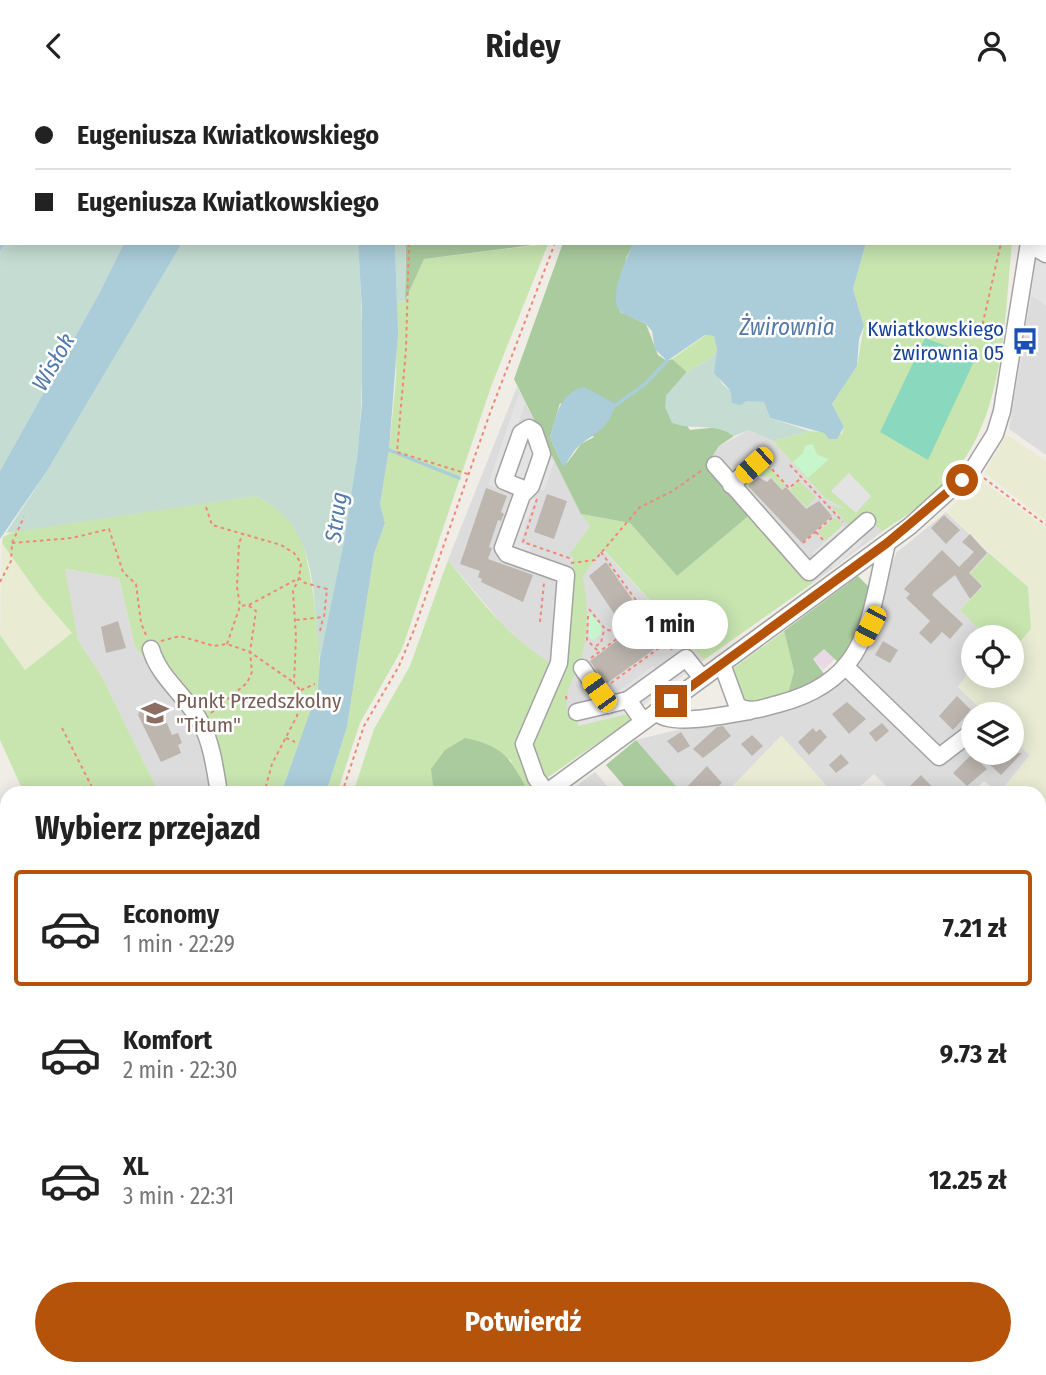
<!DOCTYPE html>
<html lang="pl">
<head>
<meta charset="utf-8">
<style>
	body { margin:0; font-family:"Fira Sans Condensed",sans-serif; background:#f6f6f6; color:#222; height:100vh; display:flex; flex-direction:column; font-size:26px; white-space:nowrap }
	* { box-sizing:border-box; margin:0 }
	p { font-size:23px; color:#767676 }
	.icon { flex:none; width:38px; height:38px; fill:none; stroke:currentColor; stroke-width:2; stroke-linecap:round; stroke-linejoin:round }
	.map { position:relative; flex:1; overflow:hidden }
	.details { position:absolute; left:0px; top:695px; width:1046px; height:590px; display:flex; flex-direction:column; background:#fff; border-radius:21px 21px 0 0; box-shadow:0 4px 18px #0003 }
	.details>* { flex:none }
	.banner { position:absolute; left:0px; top:0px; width:1046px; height:154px; box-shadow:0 4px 18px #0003; display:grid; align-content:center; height:154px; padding:0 35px; background:#fff }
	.controls { position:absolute; left:961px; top:534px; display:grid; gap:14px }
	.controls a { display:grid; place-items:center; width:63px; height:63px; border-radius:50%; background:#fff; box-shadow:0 4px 18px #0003; font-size:35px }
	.end { position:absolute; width:32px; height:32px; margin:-16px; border:9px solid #b45309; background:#fff; box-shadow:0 0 0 4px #fff }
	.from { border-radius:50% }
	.bubble { position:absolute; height:49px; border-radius:24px; background:#fff; box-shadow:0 4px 18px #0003; font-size:23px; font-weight:700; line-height:49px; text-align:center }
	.car { position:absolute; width:21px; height:42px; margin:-21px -10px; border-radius:9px; box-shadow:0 0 5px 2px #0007; background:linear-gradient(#f5c518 24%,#345 0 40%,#f5c518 0 76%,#345 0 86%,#f5c518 0) }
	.banner b { display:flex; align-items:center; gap:24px; height:66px; font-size:26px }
	.banner b+b { border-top:2px solid #e0e0e0 }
	.banner i { width:18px; height:18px; background:#222 }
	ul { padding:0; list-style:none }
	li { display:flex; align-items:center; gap:21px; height:116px; margin:0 14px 10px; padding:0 21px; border:4px solid transparent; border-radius:7px }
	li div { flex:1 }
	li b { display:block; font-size:26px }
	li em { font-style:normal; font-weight:700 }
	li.active { border-color:#b45309 }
	li>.icon { width:63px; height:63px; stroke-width:1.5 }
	h2 { padding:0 35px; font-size:32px; line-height:84px }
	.action { display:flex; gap:14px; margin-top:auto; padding:14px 35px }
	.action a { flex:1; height:80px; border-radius:42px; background:#b45309; color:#fff; font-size:28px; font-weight:700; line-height:80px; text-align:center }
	header { display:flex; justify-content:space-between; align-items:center; height:91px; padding:0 35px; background:#fff; font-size:32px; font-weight:700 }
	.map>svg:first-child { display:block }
	.residential { fill:#dddcdc }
	.industrial { fill:#e8d9e4 }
	.farmland { fill:#e9ecd3 }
	.grass { fill:#c8e5b0 }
	.forest { fill:#a9cb9e; fill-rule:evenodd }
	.wetland { fill:#c4dcd2 }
	.park { fill:#c7f6cd }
	.pitch { fill:#8ad8be }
	.parking { fill:#e3e3e3 }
	.water { fill:#aacdd9 }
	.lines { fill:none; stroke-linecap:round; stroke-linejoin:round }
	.stream { stroke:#aacdd9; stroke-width:3.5 }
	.building { fill:#bcb6af }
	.minor-casing { stroke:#a3a3a3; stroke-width:19 }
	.path { stroke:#ef8977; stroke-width:2; stroke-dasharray:3.5 3.5; stroke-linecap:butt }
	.minor { stroke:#fff; stroke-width:16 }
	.route { stroke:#b45309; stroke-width:9 }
	.labels { text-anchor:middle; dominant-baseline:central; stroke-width:5; stroke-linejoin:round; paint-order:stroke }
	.transit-label { font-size:21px; fill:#164399; stroke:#fff; text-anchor:end }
	.education-label { font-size:21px; fill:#785e54; stroke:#fff; text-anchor:start }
	.water-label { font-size:23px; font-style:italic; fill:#5279a8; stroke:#fff }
</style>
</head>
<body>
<header><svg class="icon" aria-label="back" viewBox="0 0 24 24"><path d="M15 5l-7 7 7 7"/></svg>Ridey<svg class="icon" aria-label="person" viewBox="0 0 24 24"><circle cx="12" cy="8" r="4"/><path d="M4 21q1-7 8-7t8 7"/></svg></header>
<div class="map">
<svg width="1046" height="1284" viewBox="0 0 1046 1284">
	<rect width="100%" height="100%" fill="#efede6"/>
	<g class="residential">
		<path d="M1031,204L1046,214V364L1009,338Z"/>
		<path d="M517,296L590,435L570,464L573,465L565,580L537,566L503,534L448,469Z"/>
		<path d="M749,339L773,350L825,407L862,423L883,440L813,492L708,372L719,355Z"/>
		<path d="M946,421L989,462L971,483L983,495L960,519L986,546H973V575L958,596L986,623H973V662H1012V647L1030,664L999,702L984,690L971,702H893L874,683L853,702H833L781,645L726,702H682L636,649L806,607L870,548L880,525L883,494L896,462Z"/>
		<path d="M602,458L704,569L630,624L568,622L564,606L580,570L587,532L583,485Z"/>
		<path d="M64,478L119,487L135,556L186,617L208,661L216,702H159L102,586L78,549Z"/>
		<path d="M595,681L613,702H567Z"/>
		<path d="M1046,730V875L1040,871V737Z"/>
		<path d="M1040,917L1046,923V1034L1040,1058Z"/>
		<path d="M4,918L7,921V981L0,984V923Z"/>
		<path d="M1046,1065V1216H1040V1085Z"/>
		<path d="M7,1068V1172L0,1178V1073Z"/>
		<path d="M7,1190V1278H138L131,1284H0V1197Z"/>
		<path d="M263,1278H336L334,1284H279Z"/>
		<path d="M367,1278H446L447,1284H374Z"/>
		<path d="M610,1278H734L728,1284H606Z"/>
		<path d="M780,1278H874L868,1284H774Z"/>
	</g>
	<path class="industrial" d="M825,557L835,568L823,579L813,568Z"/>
	<g class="farmland">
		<path d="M1006,343L1046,370V430L985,382Z"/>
		<path d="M980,388L1046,437V730L1040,737V702H999L1030,665L1012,647V623H986L958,596L973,575V584H1012V560L1031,538L1028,496L946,421Z"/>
		<path d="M2,452L40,505L72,542L25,579L0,544Z"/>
		<path d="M782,645L833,702H726L761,666Z"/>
		<path d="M734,1278H780L774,1284H728Z"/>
	</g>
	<g class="grass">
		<path d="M866,152H1012C1004,231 1005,319 954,383C936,405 907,424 883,440L864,426L851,437L831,415L846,418L825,407L773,350L810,340L842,343L844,336L832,313L857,275L864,235L853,198Z"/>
		<path d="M548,153L492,293L402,558L360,632L337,702H326L347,636L374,463L385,432L380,413L389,359L396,287L397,211L405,210L424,168Z"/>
		<path d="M706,244L714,245L717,259L711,267L687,281L672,268Z"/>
		<path d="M757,376L770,377L786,395L782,398L772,386L754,385L745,393L754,403L749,408L741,393Z"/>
		<path d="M799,390L816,406L806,417L790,399Z"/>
		<path d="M256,405C271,413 283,419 294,433C311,455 325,574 318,601C308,635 292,668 281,702H216L208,661L186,617L135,556L119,487L65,478L78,549L102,586L159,702H24L0,649V544L25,579L72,542L40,505L2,452L3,446L17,439Z"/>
		<path d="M752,422L813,492L704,569L603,458L583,485C588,513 589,544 580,571C573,592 563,598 568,622L631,623L632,628L528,700L510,668L448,702H353L374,638L410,575L448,469C482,511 515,556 565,579L573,466L569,464L590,435L581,423L630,432L677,485Z"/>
		<path d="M836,426L843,434L826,450L818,441Z"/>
		<path d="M989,462L1028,496L1031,538L1012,560V546H986L960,519L983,495L970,483Z"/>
		<path d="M784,540L794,580L788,603L773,610L743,612L731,579Z"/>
		<path d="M1040,871L1046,875V923L1040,917Z"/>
		<path d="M1040,1216H1046V1284H868L874,1278H1040Z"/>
		<path d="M446,1278H610L606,1284H447Z"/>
	</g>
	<g class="forest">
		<path d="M415,0H610L609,2Z"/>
		<path d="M406,152H548L424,168L405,210Z"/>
		<path d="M563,152H634L626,167L620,221L646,233L658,264L667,270L672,268L687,281L666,305L690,339L720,336L734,345L719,355L708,372L752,422L677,485L630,432L581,423L514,288ZM560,312L594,346L581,353L567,372L559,367L550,346Z"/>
		<path d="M858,485L872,499L862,541L839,572L824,558L813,568L825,584L788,603L794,580L784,540Z"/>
		<path d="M465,647C504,655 510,667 528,700L448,702L433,694L431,678L445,659Z"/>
		<path d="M636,649L682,702H630L606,674Z"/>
		<path d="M196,1278H263L269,1280L267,1284H194Z"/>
	</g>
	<g class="wetland">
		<path d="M6,152H124L100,201L0,380V160Z"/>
		<path d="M182,152H358C363,223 365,295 357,366C350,434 334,500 320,567C312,505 320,435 256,405L6,442L47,380Z"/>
		<path d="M395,152H406L405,210L397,211Z"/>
		<path d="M717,259C716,275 714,289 730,299L731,307L764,311L770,327L810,340L773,350L749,339L734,345C714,331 695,340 672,332L665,316L666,305L687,281L711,267Z"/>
	</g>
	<g class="park">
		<path d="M813,353L817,364L829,368L808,387L793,371L803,362L805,355Z"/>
		<path d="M589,521L602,536L600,544L593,549L589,547Z"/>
		<path d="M554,1278H593L594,1284H554Z"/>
	</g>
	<g class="pitch">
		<path d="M925,247L976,266L928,369L880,341Z"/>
		<path d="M7,987V1030L0,1034V989Z"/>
	</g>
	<g class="parking">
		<path d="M1037,162L1046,167V214L1031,204Z"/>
		<path d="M519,302L525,313L496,397L488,394Z"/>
		<path d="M523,351L538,360L526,393L510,388Z"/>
		<path d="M549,360L554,371L544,400L535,397Z"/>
		<path d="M849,382L871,405L856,422L831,400Z"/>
		<path d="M527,405L535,408L520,451L531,456L528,466L512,459L511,450Z"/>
		<path d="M843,434L849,441L817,468L812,462Z"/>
		<path d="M858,443L864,450L833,477L827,471Z"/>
		<path d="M684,574L689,580L641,616L636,609Z"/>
		<path d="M653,575L658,582L624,607L620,603L614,607L604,599L610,595L619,600Z"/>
		<path d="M626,615L628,623L578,635L577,627Z"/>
	</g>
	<g class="water">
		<path d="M0,0H128L2,2V152H6L0,160Z"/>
		<path d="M682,0H923L681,2Z"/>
		<path d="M124,152H182L47,380L0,448V380L100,201Z"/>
		<path d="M358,152H395L398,243L389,359L380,413L385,432L374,463L347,636L326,702H281L318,599L320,567L344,451L357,367L362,312V218Z"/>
		<path d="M634,152H866L853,198L864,235L859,248L857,275L832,313L844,336L837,348H829L824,342L770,327L764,311L746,310L741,314L732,312L730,299L714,282L717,259L714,245L705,244L667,270L655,258L652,240L646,233C639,229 627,226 621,221C606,209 627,165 634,152Z"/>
		<path d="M584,296L616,313C607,339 599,339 580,354C572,360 570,369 563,376L550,346C557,324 559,302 584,296Z"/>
		<path d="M0,758C11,801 9,845 0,888Z"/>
		<path d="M168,1278H196L194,1284H161Z"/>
	</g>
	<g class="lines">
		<g class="stream">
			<path d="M945,0L947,2"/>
			<path d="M613,316L645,293L667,270"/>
			<path d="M389,359L459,387"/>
		</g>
	</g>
	<g class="building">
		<path d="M758,386L767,391L771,387L782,399L786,396L806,418L819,410L832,425L802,452L748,395Z"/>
		<path d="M486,397L507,405L501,421L504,423L501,430L498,429L489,456L492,457L488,468L533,484L523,511L481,491L482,488L478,486L480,480L460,473Z"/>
		<path d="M547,403L567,410L554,448L534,441Z"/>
		<path d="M944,424L960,439L946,453L931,437Z"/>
		<path d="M970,443L987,462L969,482L982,495L970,508L955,484L934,501L932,504L963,533L950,548L942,541L931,553L919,542L930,530L906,507L910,503L904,498L942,459L959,476L974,461L962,451Z"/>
		<path d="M606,471L663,552L606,593L590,570L627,542L589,485Z"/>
		<path d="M118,530L126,557L106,562L101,536Z"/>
		<path d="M883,550L898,559L890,572L875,564Z"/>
		<path d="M957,605L971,619L953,639L939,625Z"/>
		<path d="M157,609L172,644L178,642L182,652L178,654L181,662L161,671L138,624L141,616Z"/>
		<path d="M847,611L866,628L849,643L832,623Z"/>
		<path d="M882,632L889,640L876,651L869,642Z"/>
		<path d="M723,635L731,645L703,667L693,658L717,636Z"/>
		<path d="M813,637L816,641L820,638L827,646L809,664L798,651Z"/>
		<path d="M681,641L690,655L678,662L667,650Z"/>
		<path d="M752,644L763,655L752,665L741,653Z"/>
		<path d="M994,662H1022L1001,684L986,670Z"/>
		<path d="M841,663L849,672L836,682L829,674Z"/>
		<path d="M972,663L987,678L967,695L953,682Z"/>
		<path d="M707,675L722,692L711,702H692L687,696Z"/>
		<path d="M921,684L938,702H917L910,695Z"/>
	</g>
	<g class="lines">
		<defs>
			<g id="minor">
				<path d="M1045,46L1046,38"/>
				<path d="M1029,153L1046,163"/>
				<path d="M715,374L809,481L867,430"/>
				<path d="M731,394L754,374"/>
				<path d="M526,399L504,390L521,342L529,337L534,340L542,363L531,395L522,404L503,457L507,463L566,484L559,572L524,653L536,687L546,701"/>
				<path d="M151,558C159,587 187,605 201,632C212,653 215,678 219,702"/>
				<path d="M722,573L737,614C748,624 765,616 778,613C870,589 868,530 887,452"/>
				<path d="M582,577L608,614"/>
				<path d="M847,577L939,666L973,640"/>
				<path d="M628,609L686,567L702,587"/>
				<path d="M577,621L628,609L643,630"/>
				<path d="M656,621C671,637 728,623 750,620"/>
				<path d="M546,702L910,435L973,378L995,343L1002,320L1029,152"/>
				<path d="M0,987L7,985"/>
				<path d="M1040,1013L1046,1020"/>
				<path d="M0,1056L7,1052"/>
				<path d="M1040,1071L1046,1050"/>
				<path d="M0,1186L7,1180"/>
			</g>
		</defs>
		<use href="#minor" class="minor-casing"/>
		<g class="path">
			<path d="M418,2V0"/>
			<path d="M620,2L621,0"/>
			<path d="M409,152L406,258L397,361L468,383"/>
			<path d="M981,240L1001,152"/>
			<path d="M790,374L843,431"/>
			<path d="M766,375L770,376L789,397L800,388"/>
			<path d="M984,387L1046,434"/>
			<path d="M537,408L523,451L572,468"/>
			<path d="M206,416L212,434L281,454L294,462L301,472L299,487L293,500L296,546L294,592L300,599L297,625L272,673L264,702"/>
			<path d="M816,441L824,450"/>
			<path d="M12,452L72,447L109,438L123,481L136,493L141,532L146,544"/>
			<path d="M803,452L835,424"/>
			<path d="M601,461L672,559"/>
			<path d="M571,472L595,469L640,416L671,401L701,380"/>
			<path d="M0,491L11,470L12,452L24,426"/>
			<path d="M249,514L299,487L305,492L327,498L324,526L296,529"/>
			<path d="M589,518L605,538L621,543"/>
			<path d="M588,525L587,549L598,560"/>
			<path d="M540,531L544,492"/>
			<path d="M320,540L323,527"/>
			<path d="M161,550L180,545L214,555L227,553L250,561L293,591"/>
			<path d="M227,553L240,515L237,496L239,452L243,443"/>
			<path d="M596,555L601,552L604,539"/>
			<path d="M591,567L626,541"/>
			<path d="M611,592L666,552"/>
			<path d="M301,599L315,593"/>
			<path d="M566,605L567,611"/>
			<path d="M211,622L247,592L252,581L250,561L256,520L248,514L240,515"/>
			<path d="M62,637L95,702"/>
			<path d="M286,647L295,651"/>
			<path d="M342,702L364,635L399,575L414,539L490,322L555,152"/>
			<path d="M751,1278L757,1284"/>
			<path d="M984,1278L985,1284"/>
		</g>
		<use href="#minor" class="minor"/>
	</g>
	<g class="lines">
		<path class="route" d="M671,610L887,452L962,389"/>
	</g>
	<defs>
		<symbol id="bus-bare" viewBox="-9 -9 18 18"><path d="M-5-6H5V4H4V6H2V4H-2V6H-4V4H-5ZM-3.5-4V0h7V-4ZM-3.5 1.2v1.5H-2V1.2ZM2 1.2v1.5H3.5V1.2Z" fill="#1a4fb4" stroke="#fff" stroke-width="2.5" paint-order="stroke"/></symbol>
		<symbol id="school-bare" viewBox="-9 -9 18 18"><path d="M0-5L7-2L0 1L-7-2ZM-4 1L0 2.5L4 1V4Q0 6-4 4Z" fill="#8d6e63" stroke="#fff" stroke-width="2.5" paint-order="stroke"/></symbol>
	</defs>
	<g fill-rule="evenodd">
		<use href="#bus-bare" x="1006" y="231" width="38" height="38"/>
		<use href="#school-bare" x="136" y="603" width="38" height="38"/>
	</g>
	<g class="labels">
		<g class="transit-label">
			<text x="1004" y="238">Kwiatkowskiego<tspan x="1004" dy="24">żwirownia 05</tspan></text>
		</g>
		<g class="education-label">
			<text x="176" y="610">Punkt Przedszkolny<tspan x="176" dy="24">"Titum"</tspan></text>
		</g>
		<g class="water-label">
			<text x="787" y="236">Żwirownia</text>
			<text transform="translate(53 271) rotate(-60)">Wisłok</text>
			<text transform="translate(336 426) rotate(-82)">Strug</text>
		</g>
	</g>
</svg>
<div class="controls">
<a><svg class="icon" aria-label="locate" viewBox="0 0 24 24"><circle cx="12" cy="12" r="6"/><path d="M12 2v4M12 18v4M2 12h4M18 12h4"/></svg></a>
<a><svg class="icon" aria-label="layers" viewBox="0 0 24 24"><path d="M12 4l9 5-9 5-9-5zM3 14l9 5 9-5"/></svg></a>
</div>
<i class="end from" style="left:962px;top:389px"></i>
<i class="end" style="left:671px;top:610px"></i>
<div class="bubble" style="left:612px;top:509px;width:116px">1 min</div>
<i class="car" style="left:754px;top:374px;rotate:228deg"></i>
<i class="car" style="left:870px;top:535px;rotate:208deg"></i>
<i class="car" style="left:599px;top:601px;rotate:324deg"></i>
<div class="banner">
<b><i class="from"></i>Eugeniusza Kwiatkowskiego</b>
<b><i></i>Eugeniusza Kwiatkowskiego</b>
</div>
<section class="details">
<h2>Wybierz przejazd</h2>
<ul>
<li class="active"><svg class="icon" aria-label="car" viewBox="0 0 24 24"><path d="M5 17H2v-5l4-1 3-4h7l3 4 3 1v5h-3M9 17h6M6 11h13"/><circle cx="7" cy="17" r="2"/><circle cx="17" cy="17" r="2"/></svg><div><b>Economy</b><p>1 min · 22:29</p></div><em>7.21 zł</em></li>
<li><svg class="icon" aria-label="car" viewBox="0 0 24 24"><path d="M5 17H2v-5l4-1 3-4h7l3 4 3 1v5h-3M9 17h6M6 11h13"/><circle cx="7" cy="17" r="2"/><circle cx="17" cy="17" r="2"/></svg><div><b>Komfort</b><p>2 min · 22:30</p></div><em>9.73 zł</em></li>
<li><svg class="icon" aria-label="car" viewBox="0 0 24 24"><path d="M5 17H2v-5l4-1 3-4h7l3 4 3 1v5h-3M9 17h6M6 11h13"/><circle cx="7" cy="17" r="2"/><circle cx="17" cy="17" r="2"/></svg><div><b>XL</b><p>3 min · 22:31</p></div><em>12.25 zł</em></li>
</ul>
<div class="action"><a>Potwierdź</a></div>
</section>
</div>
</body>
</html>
